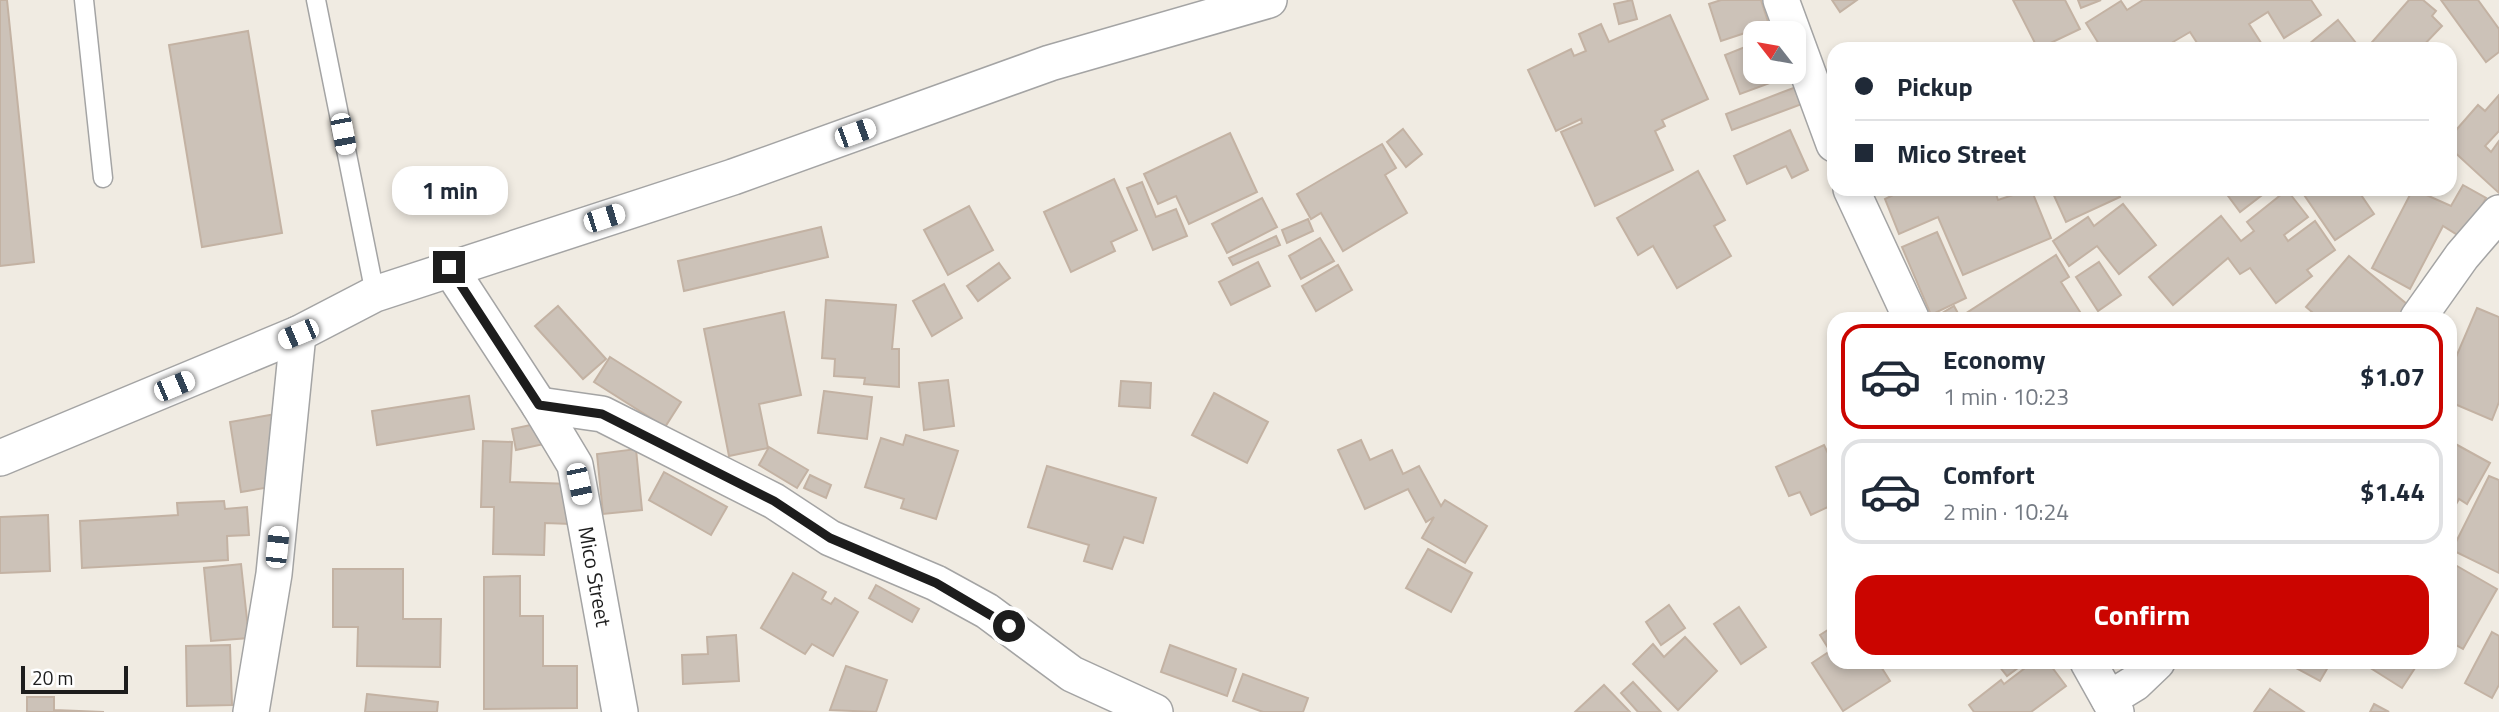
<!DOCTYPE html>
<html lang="en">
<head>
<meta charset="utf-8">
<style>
	body { margin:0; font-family:"Titillium Web",sans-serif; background:#f6f6f7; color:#1f2937; height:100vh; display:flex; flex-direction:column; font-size:26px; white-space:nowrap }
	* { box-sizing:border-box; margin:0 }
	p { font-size:23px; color:#747a83 }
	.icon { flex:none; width:38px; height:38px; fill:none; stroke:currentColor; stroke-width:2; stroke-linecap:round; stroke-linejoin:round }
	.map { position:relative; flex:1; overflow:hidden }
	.panel { position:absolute; left:1827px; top:312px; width:630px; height:357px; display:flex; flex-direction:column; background:#fff; border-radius:21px; box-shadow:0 4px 10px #0003 }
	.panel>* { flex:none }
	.top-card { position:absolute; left:1827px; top:42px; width:630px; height:154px; border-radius:21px; box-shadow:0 4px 10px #0003; display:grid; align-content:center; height:154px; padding:0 28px; background:#fff }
	.needle { width:46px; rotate:301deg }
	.fabs { position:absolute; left:1743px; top:21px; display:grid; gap:14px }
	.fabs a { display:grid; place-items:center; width:63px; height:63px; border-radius:14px; background:#fff; box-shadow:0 4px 10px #0003; font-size:35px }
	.scale { position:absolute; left:21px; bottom:18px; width:107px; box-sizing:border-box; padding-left:7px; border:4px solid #1d1d1d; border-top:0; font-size:19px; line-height:24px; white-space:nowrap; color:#1d1d1d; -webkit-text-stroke:5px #fff; paint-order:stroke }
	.end { position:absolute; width:32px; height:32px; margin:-16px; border:9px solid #1d1d1d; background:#fff; box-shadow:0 0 0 4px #fff }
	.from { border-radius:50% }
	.bubble { position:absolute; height:49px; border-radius:21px; background:#fff; box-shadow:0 4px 10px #0003; font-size:23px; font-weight:700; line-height:49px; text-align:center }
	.car { position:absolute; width:21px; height:42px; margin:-21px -10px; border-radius:9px; box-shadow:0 0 5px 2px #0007; background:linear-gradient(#fff 24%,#345 0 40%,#fff 0 76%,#345 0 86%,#fff 0) }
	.top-card b { display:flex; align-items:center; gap:24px; height:66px; font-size:26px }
	.top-card b+b { border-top:2px solid #e0e1e3 }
	.top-card i { width:18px; height:18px; background:#1f2937 }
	ul { padding:12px 0 0; list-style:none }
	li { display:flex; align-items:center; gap:21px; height:105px; margin:0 14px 10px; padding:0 14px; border:4px solid #e0e1e3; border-radius:21px }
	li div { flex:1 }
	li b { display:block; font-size:26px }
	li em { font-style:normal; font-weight:700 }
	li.active { border-color:#cb0500 }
	li>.icon { width:63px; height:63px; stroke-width:1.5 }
	.cta { display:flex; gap:14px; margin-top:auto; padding:14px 28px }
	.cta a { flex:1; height:80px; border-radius:21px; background:#cb0500; color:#fff; font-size:28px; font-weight:700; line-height:80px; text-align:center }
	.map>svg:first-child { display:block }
	.building { fill:#ccc2b8; stroke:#c3b2a3; stroke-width:2 }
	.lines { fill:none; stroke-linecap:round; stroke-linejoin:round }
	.lane-casing { stroke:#a4a4a4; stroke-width:21 }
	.street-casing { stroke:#a4a4a4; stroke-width:38 }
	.lane { stroke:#fff; stroke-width:18 }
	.street { stroke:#fff; stroke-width:35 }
	.route { stroke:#1d1d1d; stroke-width:9 }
	.labels { text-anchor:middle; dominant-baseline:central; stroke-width:5; stroke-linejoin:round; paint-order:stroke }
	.street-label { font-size:21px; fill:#1d1d1d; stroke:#fff }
</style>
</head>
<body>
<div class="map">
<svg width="2499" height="712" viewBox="0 0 2499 712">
	<rect width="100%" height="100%" fill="#f0ebe2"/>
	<g class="building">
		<path d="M0,0H7L34,262L0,266Z"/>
		<path d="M1632,0L1637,19L1619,24L1614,4Z"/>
		<path d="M1721,0H1761L1769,25L1721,41L1709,4Z"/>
		<path d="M1832,0H1857L1840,12Z"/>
		<path d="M2013,0H2065L2080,29L2038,49Z"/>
		<path d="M2078,0H2101L2081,8Z"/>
		<path d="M2143,0H2311L2321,15L2284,38L2268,12L2249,24L2265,49H2201L2190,32L2173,42L2177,49H2114L2111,44L2102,49L2086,23L2121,1L2127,10Z"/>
		<path d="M2409,0H2423L2436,11L2432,16L2442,26L2420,49H2366Z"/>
		<path d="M2441,0H2478L2499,29V52L2486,62Z"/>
		<path d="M1670,15L1708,99L1662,120L1665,126L1655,131L1673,170L1595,206L1561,132L1582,123L1581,119L1556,131L1528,70L1571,49L1574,56L1586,51L1579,34L1601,24L1609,42Z"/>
		<path d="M2338,20L2356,43L2348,49H2303Z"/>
		<path d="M248,31L282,233L202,247L169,45Z"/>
		<path d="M1755,43V72H1788L1789,76L1740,94L1725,55Z"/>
		<path d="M1796,87L1802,104L1732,130L1726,114Z"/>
		<path d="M2499,95V131L2485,146L2491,152L2499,141V193L2450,148V137L2478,105L2485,111Z"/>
		<path d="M1403,129L1422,154L1406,167L1387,142Z"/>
		<path d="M1790,130L1808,170L1792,178L1786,166L1747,184L1734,156Z"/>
		<path d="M1230,133L1257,192L1189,224L1176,196L1158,204L1144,174Z"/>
		<path d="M1382,144L1396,168L1385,175L1407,213L1343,251L1321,213L1311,219L1297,194Z"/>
		<path d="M1698,171L1725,220L1714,226L1731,256L1677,288L1653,246L1638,255L1617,218Z"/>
		<path d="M1114,179L1137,230L1111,242L1115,251L1071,272L1044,212Z"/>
		<path d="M1142,182L1156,217L1176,209L1187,236L1153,250L1127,188Z"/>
		<path d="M2463,185L2486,198L2464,239L2443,226L2410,289L2372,268L2413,189L2451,206Z"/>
		<path d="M2008,189L1996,194L1998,200L2031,189L2051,238L1963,275L1938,217L1899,234L1885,199L1905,189Z"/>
		<path d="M2051,189H2116L2120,197L2066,222Z"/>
		<path d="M2223,189H2270L2240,212Z"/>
		<path d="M2300,189H2357L2374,214L2335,240Z"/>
		<path d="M2287,190L2308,217L2284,235L2288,241L2315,221L2335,250L2307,270L2312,276L2276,303L2250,268L2240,274L2228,258L2173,305L2149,277L2221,216L2241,241L2254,231L2247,222Z"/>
		<path d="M1262,198L1277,227L1227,253L1212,224Z"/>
		<path d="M2123,204L2156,245L2119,274L2097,246L2069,266L2053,241L2088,217L2094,226Z"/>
		<path d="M969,206L993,250L948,275L924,230Z"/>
		<path d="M1308,219L1313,231L1287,243L1282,230Z"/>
		<path d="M821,227L828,257L684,291L678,261Z"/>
		<path d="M1937,232L1966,298L1931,315L1902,247Z"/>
		<path d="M1276,236L1280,245L1233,265L1229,258Z"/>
		<path d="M1320,238L1334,261L1301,279L1289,256Z"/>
		<path d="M2056,255L2069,277L2061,282L2082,315L2076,318H1934L1954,306L1960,317Z"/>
		<path d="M2349,256L2408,305L2398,318H2319L2306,307Z"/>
		<path d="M1258,262L1270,286L1231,305L1219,282Z"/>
		<path d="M2099,262L2121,295L2098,311L2076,277Z"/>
		<path d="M999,263L1010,278L978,301L967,286Z"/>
		<path d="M1338,265L1352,290L1316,311L1302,286Z"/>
		<path d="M944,284L962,318L932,336L913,301Z"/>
		<path d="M826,300L896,305L892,349H899V387L864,384L865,378L834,376L835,359L822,358Z"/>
		<path d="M558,306L606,359L583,379L535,326Z"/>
		<path d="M2477,308L2499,317V402L2492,420L2450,402V371Z"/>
		<path d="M784,312L801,395L759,404L768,448L729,456L704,329Z"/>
		<path d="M610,357L681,402L665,427L594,382Z"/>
		<path d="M948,380L954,426L924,430L919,383Z"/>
		<path d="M1121,381L1151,383L1150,408L1119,406Z"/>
		<path d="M824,391L872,397L867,439L818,433Z"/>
		<path d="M1214,393L1268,422L1247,463L1192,435Z"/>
		<path d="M469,396L474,429L377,445L372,411Z"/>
		<path d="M276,414L288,484L241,492L230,422Z"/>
		<path d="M540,423L544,444L516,450L512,429Z"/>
		<path d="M906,435L958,451L936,519L901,508L904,499L865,487L881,438L903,445Z"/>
		<path d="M1361,440L1370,460L1392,450L1403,474L1419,466L1441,506L1445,500L1487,526L1465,563L1422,538L1434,517L1426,522L1408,489L1365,509L1338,450Z"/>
		<path d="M483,441L512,442L510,482L572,484L571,524L545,523L544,555L493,554L494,507H481Z"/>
		<path d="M2450,441L2490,463L2467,504L2459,499L2450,515Z"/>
		<path d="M1824,445L1834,466V510L1832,505L1811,515L1800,492L1789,496L1776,467Z"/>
		<path d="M769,447L808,470L797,488L759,465Z"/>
		<path d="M636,449L642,510L603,514L597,454Z"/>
		<path d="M1047,466L1156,498L1143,543L1124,537L1112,569L1084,561L1089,545L1028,527Z"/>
		<path d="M664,472L727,507L711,535L649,500Z"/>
		<path d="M810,475L831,485L826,498L804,488Z"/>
		<path d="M2489,476L2499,480V573L2452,550Z"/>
		<path d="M224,501L225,509L247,507L249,535L227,536L228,560L82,568L80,521L178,515L177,503Z"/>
		<path d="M48,515L50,571L0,573V517Z"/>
		<path d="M1428,549L1472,573L1451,612L1406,588Z"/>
		<path d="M2450,562L2497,589L2463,649L2450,642Z"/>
		<path d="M241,564L249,638L211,641L204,568Z"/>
		<path d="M333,569H403V619H441L440,667L357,666L358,627H333Z"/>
		<path d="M793,573L826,592L822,599L831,604L835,598L858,612L833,656L812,644L805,654L761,628Z"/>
		<path d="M520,576V616H543V666H577V708L484,709V577Z"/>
		<path d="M876,585L919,609L912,622L869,598Z"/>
		<path d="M1669,605L1685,628L1661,645L1646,622Z"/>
		<path d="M1739,607L1766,647L1741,664L1714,624Z"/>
		<path d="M1834,626V662H1878L1890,681L1843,711L1812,663L1830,651L1820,635Z"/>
		<path d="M2492,632L2499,636V685L2492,698L2465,683Z"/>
		<path d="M736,635L739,681L683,684L682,655L708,654L707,637Z"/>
		<path d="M1685,637L1717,671L1678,710L1633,664L1653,644L1664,657Z"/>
		<path d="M230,645L232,705L187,706L186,646Z"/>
		<path d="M1170,645L1236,669L1227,696L1161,672Z"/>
		<path d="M1996,662H2026L2007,676Z"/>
		<path d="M2033,662H2048L2066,686L2031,712H1974L1969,705L2001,680L2004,684Z"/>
		<path d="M2285,662H2331L2320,681Z"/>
		<path d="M2361,662H2406L2415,668L2402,688Z"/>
		<path d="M846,666L887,680L876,712L830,710Z"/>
		<path d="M1243,674L1308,698L1303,712H1263L1233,701Z"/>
		<path d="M1633,682L1661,712H1638L1621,693Z"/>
		<path d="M1604,685L1630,712H1575Z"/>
		<path d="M2270,689L2304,712H2254Z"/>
		<path d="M367,694L438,702L437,712H365Z"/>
		<path d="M27,697H54V710L104,712H27Z"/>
		<path d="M2374,704L2389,712H2370Z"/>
	</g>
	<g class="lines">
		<defs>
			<g id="lane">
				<path d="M84,0L103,178"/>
				<path d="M316,0L375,294"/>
			</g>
			<g id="street">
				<path d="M1781,0L1834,144"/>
				<path d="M1851,189L1911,318"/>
				<path id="s1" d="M449,267L539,405L575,465L620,712"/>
				<path d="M2418,318L2462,256L2499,213"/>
				<path d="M539,405L602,414L774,501L830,538L936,583L987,611L1072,674L1155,712"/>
				<path d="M0,458L298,334L375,294L733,177L1050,63L1269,0"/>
				<path d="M2088,662L2116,712"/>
				<path d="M2109,699L2135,683L2157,662"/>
				<path d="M251,712L274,574L298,334"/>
			</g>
		</defs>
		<use href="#lane" class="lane-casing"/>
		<use href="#street" class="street-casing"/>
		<use href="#lane" class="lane"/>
		<use href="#street" class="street"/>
	</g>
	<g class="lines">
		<path class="route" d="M449,267L539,405L602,414L774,501L830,538L936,583L1009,626"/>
	</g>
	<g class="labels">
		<g class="street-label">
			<text stroke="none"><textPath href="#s1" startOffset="348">Mico Street</textPath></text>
		</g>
	</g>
</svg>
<div class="fabs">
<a><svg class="needle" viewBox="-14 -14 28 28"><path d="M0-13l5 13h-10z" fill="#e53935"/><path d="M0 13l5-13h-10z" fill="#747a83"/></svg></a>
</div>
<div class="scale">20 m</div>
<i class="end from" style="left:1009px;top:626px"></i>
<i class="end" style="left:449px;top:267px"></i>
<div class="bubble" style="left:392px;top:166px;width:116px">1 min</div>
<i class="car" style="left:855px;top:133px;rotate:70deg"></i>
<i class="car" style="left:343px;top:134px;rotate:169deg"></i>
<i class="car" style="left:604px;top:218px;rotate:72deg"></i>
<i class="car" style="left:298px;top:334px;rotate:247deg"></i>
<i class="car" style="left:174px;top:386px;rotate:67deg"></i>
<i class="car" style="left:579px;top:484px;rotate:168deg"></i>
<i class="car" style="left:277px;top:547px;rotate:6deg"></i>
<div class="top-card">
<b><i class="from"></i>Pickup</b>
<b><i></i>Mico Street</b>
</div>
<section class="panel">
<ul>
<li class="active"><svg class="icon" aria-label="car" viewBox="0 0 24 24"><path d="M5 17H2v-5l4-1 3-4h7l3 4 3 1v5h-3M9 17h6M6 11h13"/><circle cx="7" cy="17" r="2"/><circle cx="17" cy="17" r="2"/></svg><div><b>Economy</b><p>1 min · 10:23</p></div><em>$1.07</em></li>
<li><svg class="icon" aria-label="car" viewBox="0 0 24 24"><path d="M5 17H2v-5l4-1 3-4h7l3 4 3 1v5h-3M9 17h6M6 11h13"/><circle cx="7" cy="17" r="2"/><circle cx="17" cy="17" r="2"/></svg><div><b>Comfort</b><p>2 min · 10:24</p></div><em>$1.44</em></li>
</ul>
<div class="cta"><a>Confirm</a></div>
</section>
</div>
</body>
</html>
